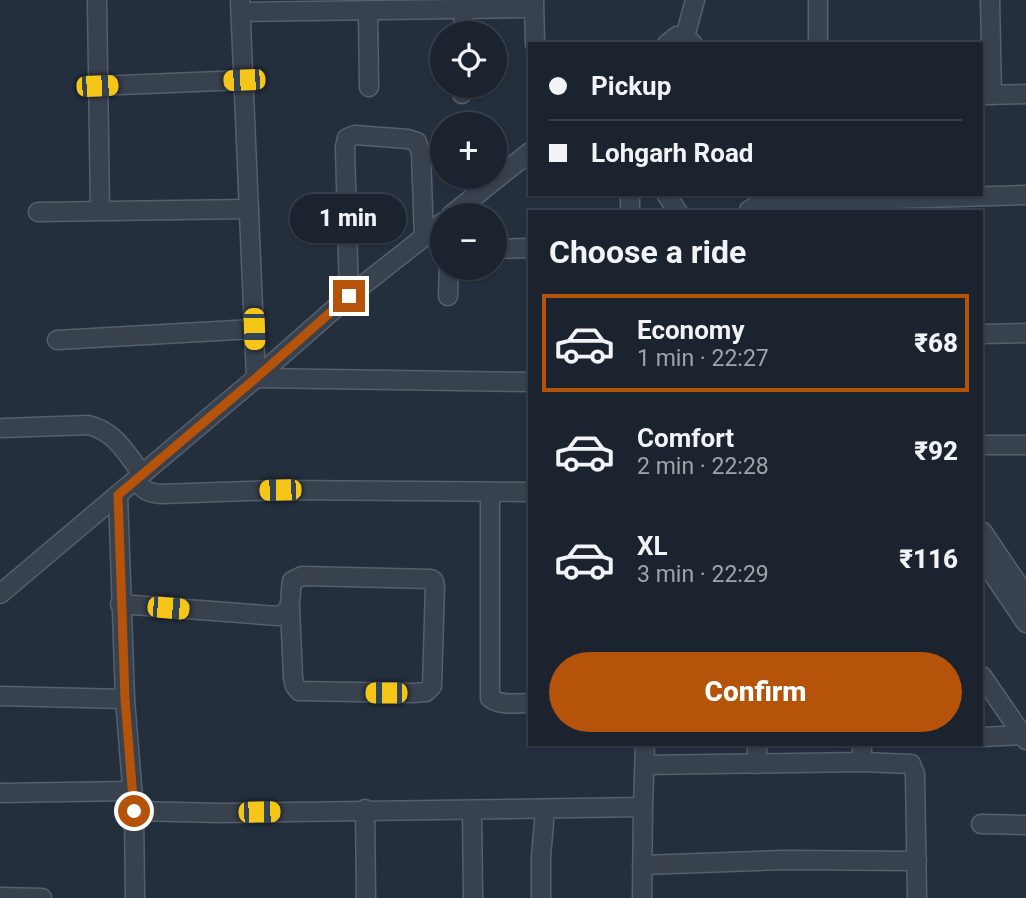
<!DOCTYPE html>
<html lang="en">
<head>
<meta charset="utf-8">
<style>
	body { margin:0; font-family:Roboto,sans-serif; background:#282f3a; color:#f1f3f6; height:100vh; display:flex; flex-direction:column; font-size:26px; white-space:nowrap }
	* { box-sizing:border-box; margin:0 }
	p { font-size:23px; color:#a0a4aa }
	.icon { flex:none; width:38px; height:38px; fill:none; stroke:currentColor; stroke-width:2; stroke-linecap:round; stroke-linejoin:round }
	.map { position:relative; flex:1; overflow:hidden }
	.side { position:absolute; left:528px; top:210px; width:455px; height:536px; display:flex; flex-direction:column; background:#1b232e; border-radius:0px; box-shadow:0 2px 5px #0004,0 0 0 2px #39404a }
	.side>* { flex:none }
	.hud { position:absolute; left:528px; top:42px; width:455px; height:154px; border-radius:0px; box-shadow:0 2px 5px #0004,0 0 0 2px #39404a; display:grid; align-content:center; height:154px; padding:0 21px; background:#1b232e }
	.tools { position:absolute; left:430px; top:21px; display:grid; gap:14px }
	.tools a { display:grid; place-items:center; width:77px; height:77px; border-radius:50%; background:#1b232e; box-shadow:0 2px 5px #0004,0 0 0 2px #39404a; font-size:35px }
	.end { position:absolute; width:32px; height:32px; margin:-16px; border:9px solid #b45309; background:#fff; box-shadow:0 0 0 4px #fff }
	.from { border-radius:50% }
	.bubble { position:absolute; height:49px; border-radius:24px; background:#1b232e; box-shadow:0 2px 5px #0004,0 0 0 2px #39404a; font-size:23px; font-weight:800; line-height:49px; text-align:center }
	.car { position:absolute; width:21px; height:42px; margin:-21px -10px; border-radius:9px; box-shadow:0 0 5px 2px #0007; background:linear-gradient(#f5c518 24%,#345 0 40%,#f5c518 0 76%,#345 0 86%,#f5c518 0) }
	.hud b { display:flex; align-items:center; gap:24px; height:66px; font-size:26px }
	.hud b+b { border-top:2px solid #39404a }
	.hud i { width:18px; height:18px; background:#f1f3f6 }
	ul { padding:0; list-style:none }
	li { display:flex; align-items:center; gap:21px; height:98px; margin:0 14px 10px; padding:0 7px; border:4px solid transparent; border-radius:0px }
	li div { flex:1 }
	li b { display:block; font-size:26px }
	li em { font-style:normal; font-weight:800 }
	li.on { border-color:#b45309 }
	li>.icon { width:63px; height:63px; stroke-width:1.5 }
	h2 { padding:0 21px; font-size:32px; line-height:84px }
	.primary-button { display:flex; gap:14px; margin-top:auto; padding:14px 21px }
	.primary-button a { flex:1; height:80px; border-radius:42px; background:#b45309; color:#fff; font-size:28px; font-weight:800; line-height:80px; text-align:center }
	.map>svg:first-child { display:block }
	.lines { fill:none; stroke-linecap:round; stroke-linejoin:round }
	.minor-casing { stroke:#565f6c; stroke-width:21 }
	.minor { stroke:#38414e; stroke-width:18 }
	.route { stroke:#b45309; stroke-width:9 }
</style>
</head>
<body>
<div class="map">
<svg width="1026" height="898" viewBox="0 0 1026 898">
	<rect width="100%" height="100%" fill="#242f3e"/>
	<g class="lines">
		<defs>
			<g id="minor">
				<path d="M97,0L100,210"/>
				<path d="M240,0L256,378L530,382"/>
				<path d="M534,0L535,44"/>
				<path d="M990,0L992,95"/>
				<path d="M368,10L369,87"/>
				<path d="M241,12L534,8"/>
				<path d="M463,33L464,9"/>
				<path d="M685,37L695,0"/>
				<path d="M667,44L677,36L685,37L693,44"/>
				<path d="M818,44V0"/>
				<path d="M97,86L244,80"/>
				<path d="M462,94V86"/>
				<path d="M982,95L1026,94"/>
				<path d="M666,194L678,212"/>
				<path d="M749,210L761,203L1026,195"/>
				<path d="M38,212L249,209"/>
				<path d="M630,212V195"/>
				<path d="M451,215L530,152"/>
				<path d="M495,249L530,248"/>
				<path d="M349,296L345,147L347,138L355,135L408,139L417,142L421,153L424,237"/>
				<path d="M448,296L449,268"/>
				<path d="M982,334L1026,333"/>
				<path d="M57,340L254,329"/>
				<path d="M3,428L88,425C115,431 126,453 142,474"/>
				<path d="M982,445H1026"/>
				<path d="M136,480C143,490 148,493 161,494L280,490L530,492"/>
				<path d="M490,492V698C500,706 517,703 530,703"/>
				<path d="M118,495L125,699L134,811L221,813L643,807L645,744"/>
				<path d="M982,531L1026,596"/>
				<path d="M982,558L1026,623"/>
				<path d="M0,594L256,378L349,296L443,222"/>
				<path d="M120,604L278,616C295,611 289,595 292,581L302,576L431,579L434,581L435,586L432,686L426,692L413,693L299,691L295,686L293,678L290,607"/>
				<path d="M982,676L1026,740"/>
				<path d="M0,696L125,699"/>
				<path d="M982,737L1022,735"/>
				<path d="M757,744V764"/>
				<path d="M862,744V762"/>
				<path d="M645,765L862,762L911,764L915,774L917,898"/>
				<path d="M0,793L132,791"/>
				<path d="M365,809L366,898"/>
				<path d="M472,810L473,898"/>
				<path d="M134,811L135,898"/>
				<path d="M981,824L1026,825"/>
				<path d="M642,865L784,860L917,861"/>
				<path d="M0,897L42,898"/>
				<path d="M541,898V857L545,810"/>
				<path d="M642,898L643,807"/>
			</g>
		</defs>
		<use href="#minor" class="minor-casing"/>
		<use href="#minor" class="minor"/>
	</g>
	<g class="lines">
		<path class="route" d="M134,811L125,699L118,495L256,378L349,296"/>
	</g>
</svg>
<div class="tools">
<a><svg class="icon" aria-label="locate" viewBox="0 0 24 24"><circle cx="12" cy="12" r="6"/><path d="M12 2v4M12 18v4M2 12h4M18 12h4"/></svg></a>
<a>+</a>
<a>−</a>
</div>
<i class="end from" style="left:134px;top:811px"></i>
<i class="end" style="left:349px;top:296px"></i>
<div class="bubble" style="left:290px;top:194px;width:116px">1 min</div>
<i class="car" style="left:244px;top:80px;rotate:268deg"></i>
<i class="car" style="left:97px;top:86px;rotate:88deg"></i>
<i class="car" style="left:254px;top:329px;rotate:178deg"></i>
<i class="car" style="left:280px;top:490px;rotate:269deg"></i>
<i class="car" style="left:168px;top:608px;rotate:95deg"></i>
<i class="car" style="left:386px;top:693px;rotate:270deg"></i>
<i class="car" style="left:259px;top:812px;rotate:89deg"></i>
<div class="hud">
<b><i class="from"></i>Pickup</b>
<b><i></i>Lohgarh Road</b>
</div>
<section class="side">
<h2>Choose a ride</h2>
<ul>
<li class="on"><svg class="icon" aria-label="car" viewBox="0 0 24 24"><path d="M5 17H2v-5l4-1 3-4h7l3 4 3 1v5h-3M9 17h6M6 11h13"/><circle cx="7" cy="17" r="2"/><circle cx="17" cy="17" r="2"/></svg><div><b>Economy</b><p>1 min · 22:27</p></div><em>₹68</em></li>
<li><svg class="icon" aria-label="car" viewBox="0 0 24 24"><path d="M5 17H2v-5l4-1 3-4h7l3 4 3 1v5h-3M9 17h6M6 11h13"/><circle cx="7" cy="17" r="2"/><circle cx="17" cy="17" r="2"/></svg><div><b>Comfort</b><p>2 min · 22:28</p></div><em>₹92</em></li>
<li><svg class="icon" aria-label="car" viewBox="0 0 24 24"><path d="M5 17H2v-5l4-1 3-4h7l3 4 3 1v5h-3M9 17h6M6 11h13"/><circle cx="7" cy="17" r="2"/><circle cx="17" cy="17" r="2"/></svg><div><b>XL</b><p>3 min · 22:29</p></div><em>₹116</em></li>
</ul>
<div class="primary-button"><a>Confirm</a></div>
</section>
</div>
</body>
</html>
